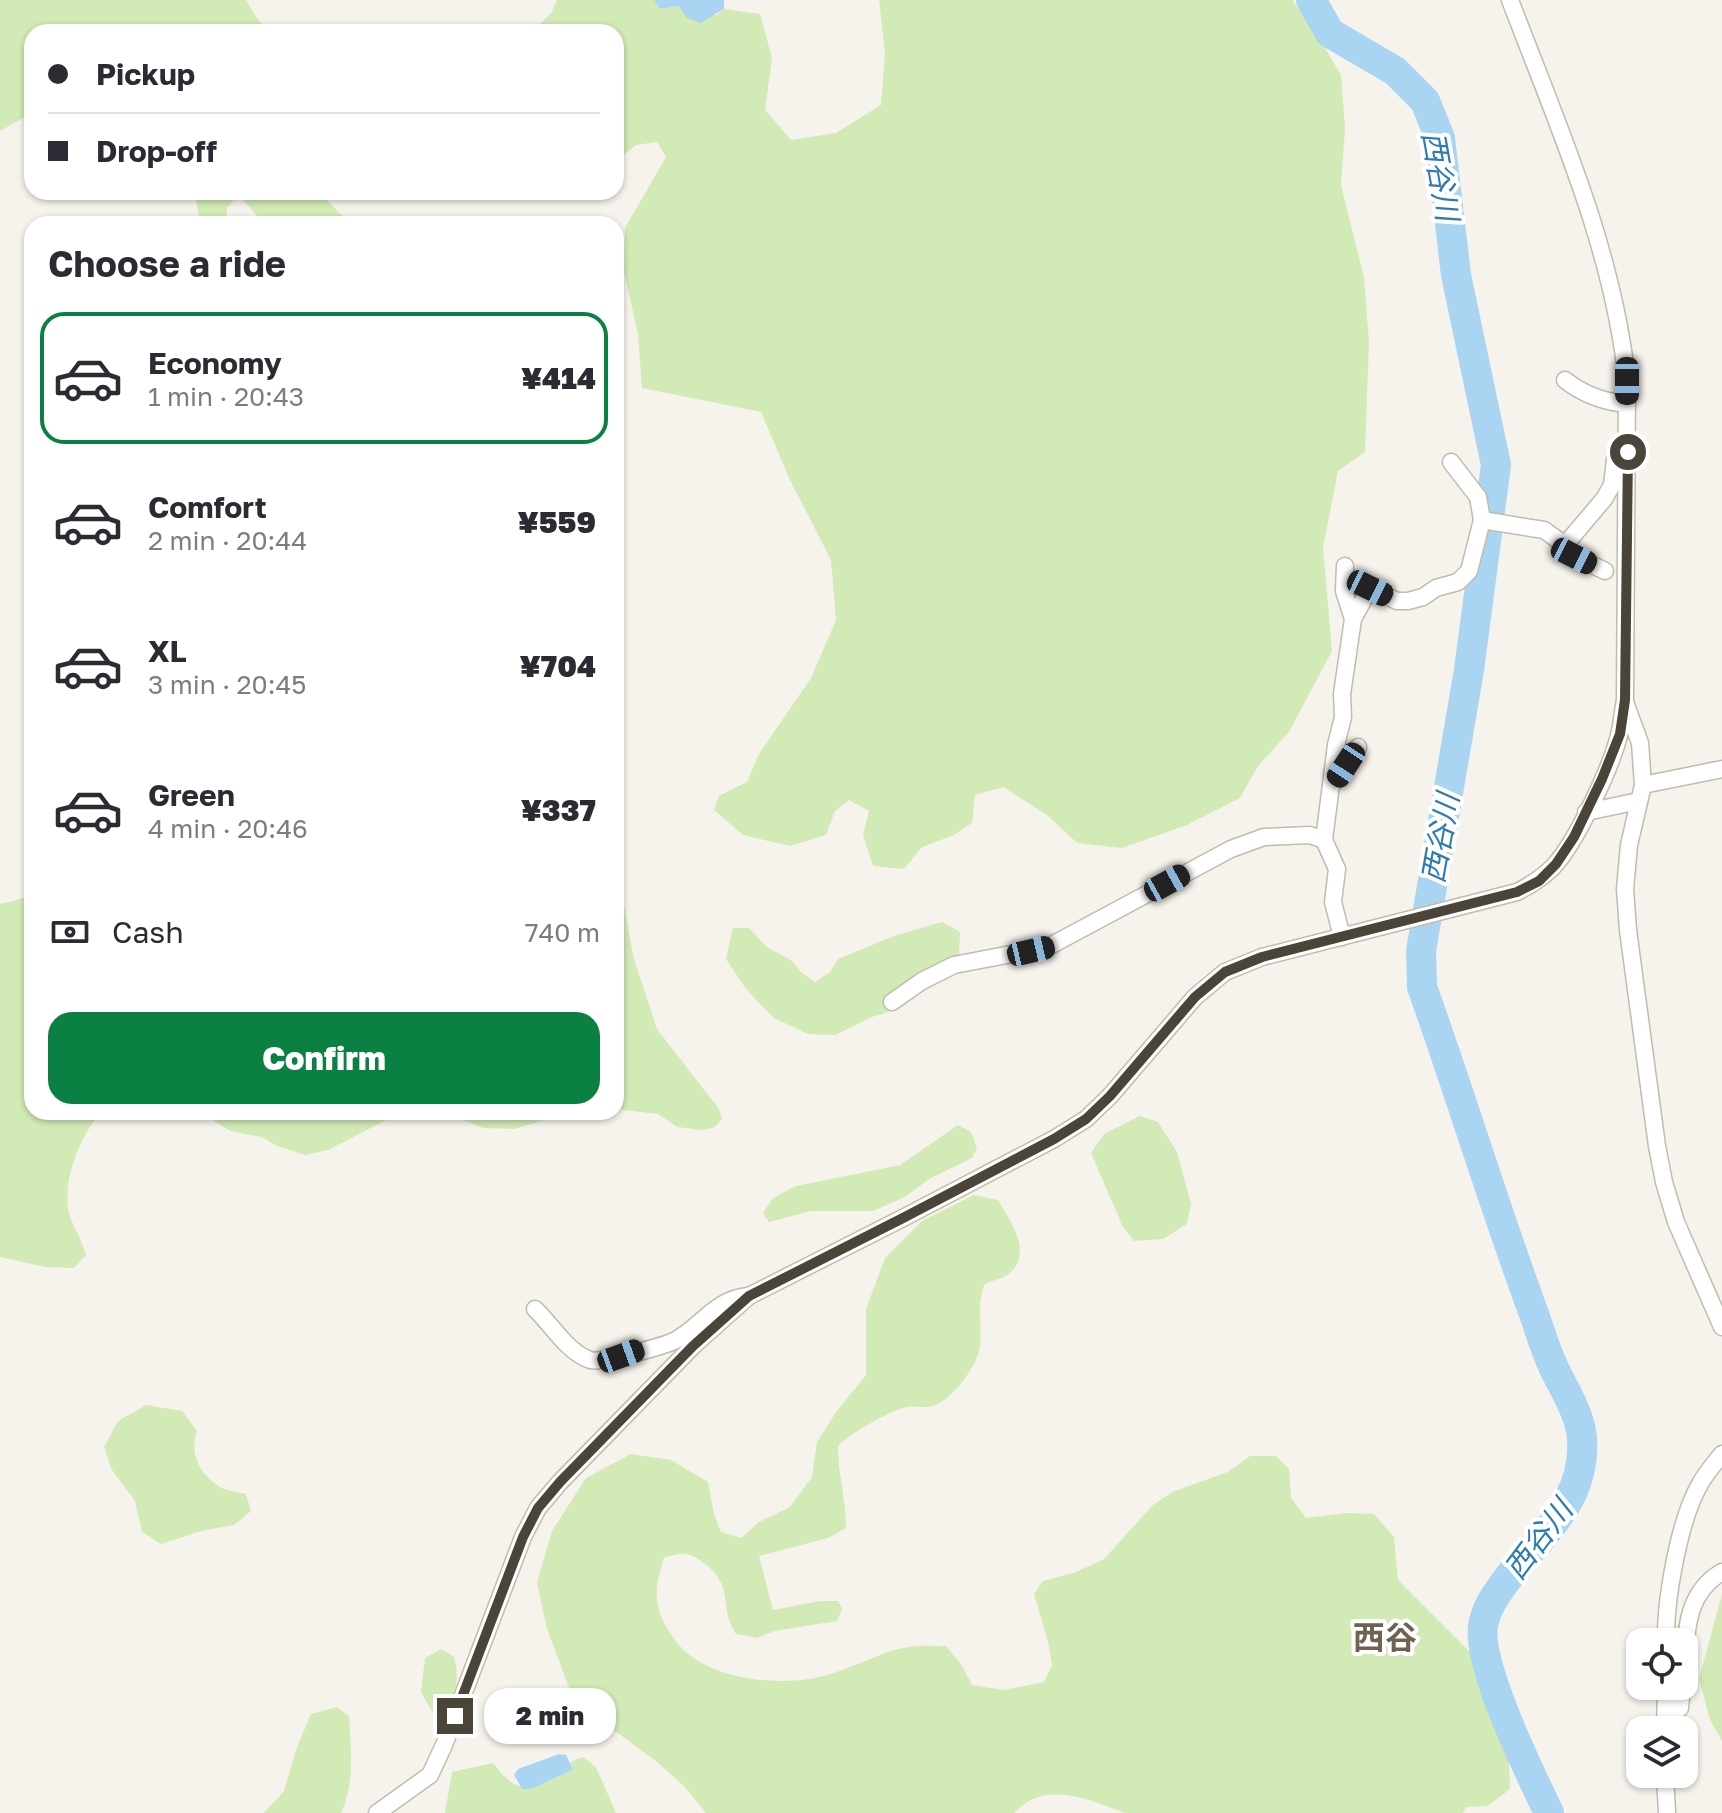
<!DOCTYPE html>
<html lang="en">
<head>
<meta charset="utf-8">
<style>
	body { margin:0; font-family:"Golos Text","Noto Sans JP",sans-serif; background:#f2f2f3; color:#2b2b33; height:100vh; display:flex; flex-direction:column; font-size:30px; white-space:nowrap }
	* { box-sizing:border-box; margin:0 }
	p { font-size:26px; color:#7c7c81 }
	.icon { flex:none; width:44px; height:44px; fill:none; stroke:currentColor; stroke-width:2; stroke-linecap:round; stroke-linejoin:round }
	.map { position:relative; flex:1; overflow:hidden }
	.drawer { position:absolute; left:24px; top:216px; width:600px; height:904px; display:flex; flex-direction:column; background:#fff; border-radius:24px; box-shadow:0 2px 6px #0004 }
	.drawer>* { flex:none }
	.banner { position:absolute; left:24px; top:24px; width:600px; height:176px; border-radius:24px; box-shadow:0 2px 6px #0004; display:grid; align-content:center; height:176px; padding:0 24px; background:#fff }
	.buttons { position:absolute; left:1626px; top:1628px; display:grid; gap:16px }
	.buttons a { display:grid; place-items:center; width:72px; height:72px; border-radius:16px; background:#fff; box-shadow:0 2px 6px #0004; font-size:40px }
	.end { position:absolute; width:36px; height:36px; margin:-18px; border:10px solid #4b4439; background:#fff; box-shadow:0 0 0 4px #fff }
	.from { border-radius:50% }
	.bubble { position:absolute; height:56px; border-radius:24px; background:#fff; box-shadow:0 2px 6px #0004; font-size:26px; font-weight:800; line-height:56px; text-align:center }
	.car { position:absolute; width:24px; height:48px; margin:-24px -12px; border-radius:10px; box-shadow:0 0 6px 2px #0007; background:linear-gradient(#222 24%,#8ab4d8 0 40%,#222 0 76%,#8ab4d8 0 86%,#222 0) }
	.banner b { display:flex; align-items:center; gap:28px; height:76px; font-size:30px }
	.banner b+b { border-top:2px solid #e1e1e2 }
	.banner i { width:20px; height:20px; background:#2b2b33 }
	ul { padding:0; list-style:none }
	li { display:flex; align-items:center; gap:24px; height:132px; margin:0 16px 12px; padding:0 8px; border:4px solid transparent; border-radius:24px }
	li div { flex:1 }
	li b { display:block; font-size:30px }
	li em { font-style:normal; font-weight:800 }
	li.selected { border-color:#0b8043 }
	li>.icon { width:72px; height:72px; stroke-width:1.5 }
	h2 { padding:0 24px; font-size:36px; line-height:96px }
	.pay { display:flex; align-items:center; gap:20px; height:88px; padding:0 24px; font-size:30px }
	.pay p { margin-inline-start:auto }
	.primary-button { display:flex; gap:16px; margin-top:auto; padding:16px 24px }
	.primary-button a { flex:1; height:92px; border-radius:24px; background:#0b8043; color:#fff; font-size:32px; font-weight:800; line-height:92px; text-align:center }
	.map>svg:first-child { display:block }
	.green { fill:#d2eab5 }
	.water { fill:#a9d4f2 }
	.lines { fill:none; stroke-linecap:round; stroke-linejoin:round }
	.river { stroke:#a9d4f2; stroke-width:30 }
	.minor-casing { stroke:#c2bbae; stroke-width:19 }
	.minor { stroke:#fff; stroke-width:16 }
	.route { stroke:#4b4439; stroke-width:10 }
	.labels { text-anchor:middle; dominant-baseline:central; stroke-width:8; stroke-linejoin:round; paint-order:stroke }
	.water-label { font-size:30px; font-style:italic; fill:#2e7ab2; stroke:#fff }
	.quarter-label { font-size:32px; font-weight:bold; fill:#6e6250; stroke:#fff }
</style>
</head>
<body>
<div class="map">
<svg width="1722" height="1813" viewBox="0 0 1722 1813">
	<rect width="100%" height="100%" fill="#f6f3ec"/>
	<g class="green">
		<path d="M0,0H246L256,17L269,32H32V113L0,131Z"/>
		<path d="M557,0H654L660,9L679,6L717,15L724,9L760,14L772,58L765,110L791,140L836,133L881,105L885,54L879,0H1292L1318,36L1341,75L1345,129L1341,185L1364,277L1369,342L1365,452L1338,471L1323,548L1332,651L1289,732L1258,766L1240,798L1187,825L1122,848L1077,843L1047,815L1003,787L975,795L972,823L954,835L922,847L904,869L873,866L863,835L869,811L849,800L835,811L826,835L790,846L743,835L714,810L719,796L747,782L759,754L811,678L836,620L831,560L790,480L761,412L642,388L638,334L624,272L625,228L666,157L657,142L636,145L616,161V32H532L552,12Z"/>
		<path d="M195,192H320L339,213L356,224H265L238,195L227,208L226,224H200Z"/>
		<path d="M616,845L619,880L634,959L657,1029L719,1109L722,1119L715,1127L703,1130L677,1127L658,1114L616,1109Z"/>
		<path d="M32,896V1112H100C81,1137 64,1175 68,1207C69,1221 82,1239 86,1255L74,1268L45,1267L0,1257V904Z"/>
		<path d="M942,922L960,932L959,958L899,1009L872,1017L835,1035L808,1034L774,1018L746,989L726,959L733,928H749L768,948L791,960L801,972L815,982L830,972L838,959L894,936Z"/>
		<path d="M200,1112H402L328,1150L305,1155L277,1146L262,1137L230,1131Z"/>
		<path d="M442,1112H572L514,1129L483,1128Z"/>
		<path d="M1140,1116L1158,1122L1177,1152L1191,1204L1187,1224L1163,1239L1134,1241L1123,1227L1091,1153L1104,1134Z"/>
		<path d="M958,1125L971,1132L977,1148L972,1158L929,1179L905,1197L873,1211H811L769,1222L763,1213L773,1198L796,1186L900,1165Z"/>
		<path d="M974,1195L998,1200C1009,1220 1031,1247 1013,1270C1007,1278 993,1280 985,1284C975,1306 984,1328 979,1351C975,1369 950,1402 932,1406C924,1408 915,1406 907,1407C889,1411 851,1433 838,1446C838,1474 846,1500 846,1528L828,1538L759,1556L773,1610L820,1601H838L842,1609L837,1621L775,1631L757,1638L736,1634C717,1604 737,1586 700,1560C687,1551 678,1553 664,1558C653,1592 653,1608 674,1639C703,1679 770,1686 815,1678C847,1672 877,1652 909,1647C921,1645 934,1646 946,1646L961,1664L972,1685L1003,1690L1044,1682L1052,1665L1048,1641L1034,1594L1043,1581L1076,1572L1104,1559L1153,1505L1172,1492L1228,1472L1250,1456H1276L1289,1469L1291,1498L1306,1518L1347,1513L1374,1514L1394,1537L1398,1580L1471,1653L1509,1762L1510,1789L1488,1806L1466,1807L1463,1813H1125C1090,1800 1045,1779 1014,1813H706L685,1787L657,1762L615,1731L571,1693L547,1629L537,1582L552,1531L586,1478L631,1454L671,1460L708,1482L714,1514L721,1532L741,1538L759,1522L790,1507L812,1477L817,1442L836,1412L866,1375V1309L885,1258L922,1221Z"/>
		<path d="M146,1405L182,1411L197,1431C189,1453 199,1474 220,1487C227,1491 238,1492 246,1494L251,1511L234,1525L201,1531L161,1544L142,1532L135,1501L112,1470L104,1447L118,1421Z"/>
		<path d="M1722,1594V1741L1710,1720L1699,1679Z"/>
		<path d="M441,1649L454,1657C460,1677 456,1696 446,1714L433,1713L421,1692L425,1658Z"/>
		<path d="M337,1707L349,1716C351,1749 355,1783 341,1813H264L284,1791L296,1750L311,1714Z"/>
		<path d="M583,1757L596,1767L616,1813H445L452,1772L493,1763C523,1802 534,1787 573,1770L570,1762Z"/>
	</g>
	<g class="water">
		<path d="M654,0H724V9L700,23L686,17L679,6L660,9Z"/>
		<path d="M559,1754L566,1755L573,1770L531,1789H522L514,1775L518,1769Z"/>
	</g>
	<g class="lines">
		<path class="river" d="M1311,0L1330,33L1395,71L1425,101L1440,138L1456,275L1496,465L1469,670L1421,951L1422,987C1461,1096 1494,1206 1534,1314C1540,1331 1545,1349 1553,1366C1563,1388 1580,1413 1582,1438C1586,1501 1543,1532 1508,1578C1497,1593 1486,1607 1483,1626C1477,1666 1530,1773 1549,1813"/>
		<defs>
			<g id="minor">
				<path d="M1565,380C1584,395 1603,402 1627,404"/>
				<path d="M1451,462L1478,497L1482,520"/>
				<path d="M1565,545L1574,556L1605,571"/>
				<path d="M1345,566L1344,591L1353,619"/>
				<path d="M1625,702L1640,743L1643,785L1629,845L1625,889L1628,930L1657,1146L1664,1182L1676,1222L1722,1327"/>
				<path d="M1333,784L1358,747"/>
				<path d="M1643,785L1722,769"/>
				<path d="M1586,812L1639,801"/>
				<path d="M1342,937L1333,902L1337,869L1324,840L1336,745L1343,717L1342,694L1353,619L1370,588L1397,601H1408L1423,597L1436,588L1458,582L1469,571L1482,520L1544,530L1565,545L1604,499L1612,485L1615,460L1628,452"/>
				<path d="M892,1002L922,981L954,965L1048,947L1231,849L1264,837L1310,835L1324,840"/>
				<path d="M535,1309C552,1325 567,1352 590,1360C599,1364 663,1346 674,1341C701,1327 715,1299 748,1296"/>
				<path d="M1666,1642C1665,1601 1679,1520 1700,1484C1706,1473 1714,1464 1722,1454"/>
				<path d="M1684,1658C1687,1624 1689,1591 1722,1572"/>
				<path d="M1665,1722L1680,1708L1682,1686"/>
				<path d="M1665,1730L1666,1686"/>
				<path d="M1665,1774L1667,1813"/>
				<path d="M377,1813L430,1775L444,1745L523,1537L538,1508L560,1482L693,1346L749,1296L903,1218L1054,1139L1086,1119L1110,1096L1195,997L1225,972L1262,957L1517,892C1531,885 1542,878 1553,867C1576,843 1613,764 1620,731C1622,721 1623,711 1625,700L1627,381C1613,247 1557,124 1510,0"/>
			</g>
		</defs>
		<use href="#minor" class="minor-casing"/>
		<use href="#minor" class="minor"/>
	</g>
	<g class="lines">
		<path class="route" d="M455,1716L523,1537L538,1508L560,1482L693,1346L749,1296L903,1218L1054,1139L1086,1119L1110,1096L1195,997L1225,972L1262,957L1517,892L1539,881L1556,864L1574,837L1602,779L1620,734L1625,700L1628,452"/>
	</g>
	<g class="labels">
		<g class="water-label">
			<text transform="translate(1441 176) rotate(80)">西谷川</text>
			<text transform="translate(1440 838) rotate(-80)">西谷川</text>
			<text transform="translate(1538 1539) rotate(-53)">西谷川</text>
		</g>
		<g class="quarter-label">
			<text x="1385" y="1637">西谷</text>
		</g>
	</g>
</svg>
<div class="buttons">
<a><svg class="icon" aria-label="locate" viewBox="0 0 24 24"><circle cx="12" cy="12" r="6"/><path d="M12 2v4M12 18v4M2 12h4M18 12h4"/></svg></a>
<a><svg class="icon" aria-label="layers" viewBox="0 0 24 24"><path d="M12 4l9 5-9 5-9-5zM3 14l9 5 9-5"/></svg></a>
</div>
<i class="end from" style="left:1628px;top:452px"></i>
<i class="end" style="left:455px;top:1716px"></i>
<div class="bubble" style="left:484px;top:1688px;width:132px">2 min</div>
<i class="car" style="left:1627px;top:381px;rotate:180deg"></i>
<i class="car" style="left:1574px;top:556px;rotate:117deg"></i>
<i class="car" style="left:1370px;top:588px;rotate:116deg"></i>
<i class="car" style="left:1346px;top:765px;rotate:213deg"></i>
<i class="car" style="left:1167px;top:883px;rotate:61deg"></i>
<i class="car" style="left:1031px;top:951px;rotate:77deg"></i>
<i class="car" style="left:621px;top:1356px;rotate:70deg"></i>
<div class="banner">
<b><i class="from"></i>Pickup</b>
<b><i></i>Drop-off</b>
</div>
<section class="drawer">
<h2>Choose a ride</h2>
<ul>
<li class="selected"><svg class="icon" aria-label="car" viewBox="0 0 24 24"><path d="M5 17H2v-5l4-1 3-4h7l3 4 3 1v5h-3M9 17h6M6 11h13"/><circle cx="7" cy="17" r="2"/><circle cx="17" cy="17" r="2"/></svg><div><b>Economy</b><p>1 min · 20:43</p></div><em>¥414</em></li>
<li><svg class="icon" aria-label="car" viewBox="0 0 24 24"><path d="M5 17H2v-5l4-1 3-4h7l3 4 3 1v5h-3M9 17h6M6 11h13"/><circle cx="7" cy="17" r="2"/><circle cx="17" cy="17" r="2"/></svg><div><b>Comfort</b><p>2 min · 20:44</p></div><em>¥559</em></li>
<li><svg class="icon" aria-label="car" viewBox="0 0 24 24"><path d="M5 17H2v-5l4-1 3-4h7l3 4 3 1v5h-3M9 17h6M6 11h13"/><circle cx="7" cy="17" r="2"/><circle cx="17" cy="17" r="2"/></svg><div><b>XL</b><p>3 min · 20:45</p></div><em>¥704</em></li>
<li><svg class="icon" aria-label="car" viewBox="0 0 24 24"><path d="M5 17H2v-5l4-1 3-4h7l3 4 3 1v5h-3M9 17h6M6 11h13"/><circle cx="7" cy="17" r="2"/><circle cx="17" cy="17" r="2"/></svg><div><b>Green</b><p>4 min · 20:46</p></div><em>¥337</em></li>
</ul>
<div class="pay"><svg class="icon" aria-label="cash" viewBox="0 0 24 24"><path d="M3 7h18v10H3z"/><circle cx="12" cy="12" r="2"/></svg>Cash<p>740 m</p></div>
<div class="primary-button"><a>Confirm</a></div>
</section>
</div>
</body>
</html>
